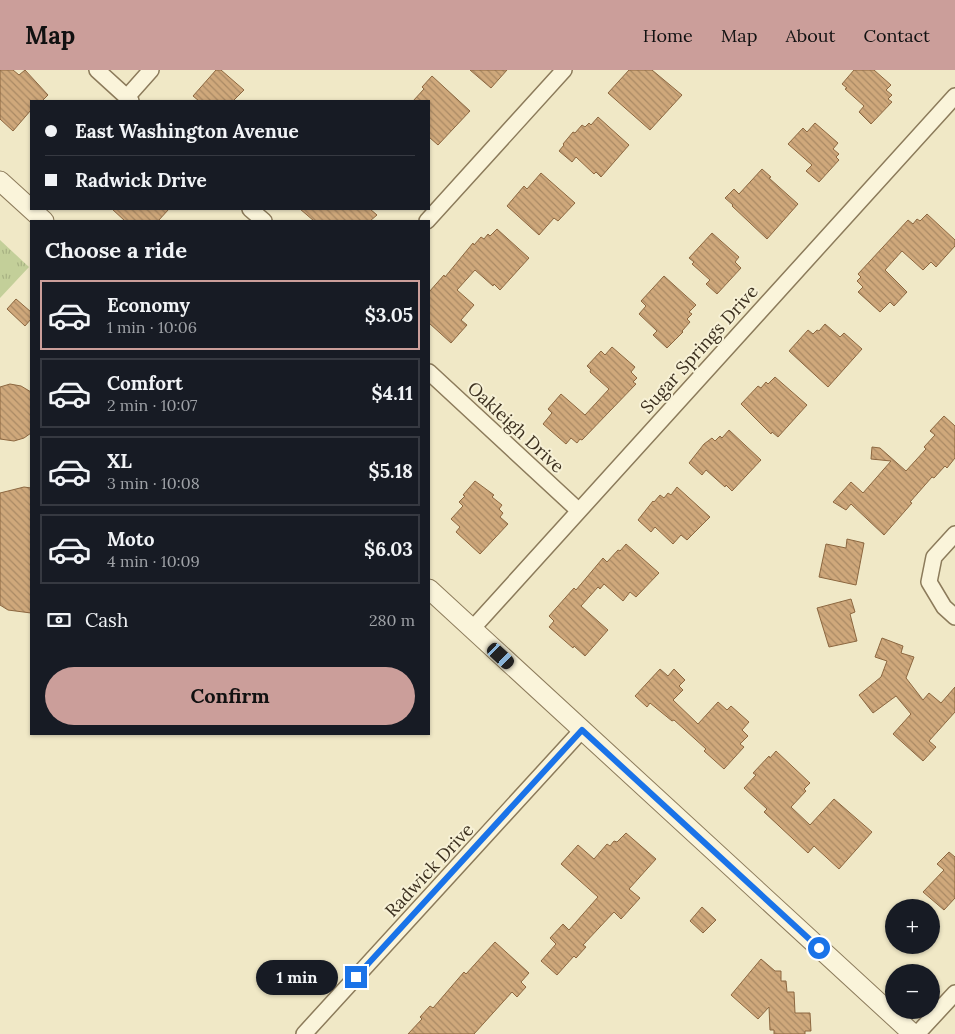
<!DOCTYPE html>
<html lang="en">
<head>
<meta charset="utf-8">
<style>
	body { margin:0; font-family:Lora,serif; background:#20242c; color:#f1f3f6; height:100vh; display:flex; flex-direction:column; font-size:19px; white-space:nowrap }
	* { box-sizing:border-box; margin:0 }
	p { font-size:16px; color:#9ea1a6 }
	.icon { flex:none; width:28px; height:28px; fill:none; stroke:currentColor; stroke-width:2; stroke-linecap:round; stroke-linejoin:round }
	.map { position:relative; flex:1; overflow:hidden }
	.sheet { position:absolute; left:30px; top:150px; width:400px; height:515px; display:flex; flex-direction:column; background:#171b24; border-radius:0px; box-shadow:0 1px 4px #0004 }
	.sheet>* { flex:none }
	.banner { position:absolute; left:30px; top:30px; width:400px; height:110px; border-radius:0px; box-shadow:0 1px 4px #0004; display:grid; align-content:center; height:110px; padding:0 15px; background:#171b24 }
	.controls { position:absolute; left:885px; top:829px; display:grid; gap:10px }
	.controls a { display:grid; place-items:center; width:55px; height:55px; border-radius:50%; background:#171b24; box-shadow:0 1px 4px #0004; font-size:25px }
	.end { position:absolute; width:22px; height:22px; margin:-11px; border:6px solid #1a73e8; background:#fff; box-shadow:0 0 0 2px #fff }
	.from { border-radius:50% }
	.bubble { position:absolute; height:35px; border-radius:18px; background:#171b24; box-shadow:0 1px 4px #0004; font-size:16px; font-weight:800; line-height:35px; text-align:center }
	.car { position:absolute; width:15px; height:30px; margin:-15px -8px; border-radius:6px; box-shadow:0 0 4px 1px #0007; background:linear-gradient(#222 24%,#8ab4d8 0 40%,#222 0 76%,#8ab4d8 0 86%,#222 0) }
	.banner b { display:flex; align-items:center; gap:18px; height:48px; font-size:19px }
	.banner b+b { border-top:1px solid #363941 }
	.banner i { width:12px; height:12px; background:#f1f3f6 }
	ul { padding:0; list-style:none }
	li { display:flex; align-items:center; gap:15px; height:70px; margin:0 10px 8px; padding:0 5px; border:2px solid #363941; border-radius:0px }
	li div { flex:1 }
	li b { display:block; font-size:19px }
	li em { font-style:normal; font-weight:800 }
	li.on { border-color:#cb9e9a }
	li>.icon { width:45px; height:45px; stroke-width:1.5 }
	h2 { padding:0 15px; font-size:22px; line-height:60px }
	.pay { display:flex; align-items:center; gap:12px; height:55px; padding:0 15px; font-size:19px }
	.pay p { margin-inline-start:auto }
	.cta { display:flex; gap:10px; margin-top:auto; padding:10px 15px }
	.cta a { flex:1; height:58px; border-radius:30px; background:#cb9e9a; color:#111; font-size:20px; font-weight:800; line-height:58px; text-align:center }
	header { display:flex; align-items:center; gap:30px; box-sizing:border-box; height:70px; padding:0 25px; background:#cb9e9a; color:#111 }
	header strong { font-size:24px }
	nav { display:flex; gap:28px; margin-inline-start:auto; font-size:18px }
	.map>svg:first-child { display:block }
	.grass { fill:url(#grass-tufts) }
	.building { fill:url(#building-back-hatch); stroke:#8c6740 }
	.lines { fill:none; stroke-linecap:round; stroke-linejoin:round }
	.minor-casing { stroke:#8c7b5b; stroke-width:18 }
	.tertiary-casing { stroke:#8c7b5b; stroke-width:21 }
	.minor { stroke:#faf4da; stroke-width:15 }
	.tertiary { stroke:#faf4da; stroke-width:19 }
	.route { stroke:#1a73e8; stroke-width:6 }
	.labels { text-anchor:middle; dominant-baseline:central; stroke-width:4; stroke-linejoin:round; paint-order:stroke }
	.street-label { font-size:18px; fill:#3c301f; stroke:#f7f1d6 }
</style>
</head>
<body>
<header>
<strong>Map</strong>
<nav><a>Home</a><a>Map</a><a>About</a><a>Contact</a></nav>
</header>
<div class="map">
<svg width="955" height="964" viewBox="0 0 955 964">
	<defs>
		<pattern id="grass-tufts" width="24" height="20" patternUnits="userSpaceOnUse" patternTransform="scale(1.25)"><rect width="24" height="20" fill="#c3cf99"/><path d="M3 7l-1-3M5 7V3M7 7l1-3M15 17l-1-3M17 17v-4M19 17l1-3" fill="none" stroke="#a8b283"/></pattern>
		<pattern id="building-back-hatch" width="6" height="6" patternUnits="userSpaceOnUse" patternTransform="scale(1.25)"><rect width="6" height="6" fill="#cfa87b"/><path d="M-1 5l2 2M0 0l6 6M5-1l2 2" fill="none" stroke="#a98964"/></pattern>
	</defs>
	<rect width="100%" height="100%" fill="#f0e8c6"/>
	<path class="grass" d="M0,170L29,197L0,228Z"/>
	<g class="building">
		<path d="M0,0H13L19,5L25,0L48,25L42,31H31V40L13,61L0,49Z"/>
		<path d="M216,0H221L244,20L233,31H199L193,26Z"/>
		<path d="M470,0H507L491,18Z"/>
		<path d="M629,0H652L682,25L650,60L608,23Z"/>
		<path d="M854,0H874L891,15L886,20L892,25L888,29L892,32L871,54L859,42L864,36L845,19L847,18L842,14Z"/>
		<path d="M432,6L470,41L438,75L429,67V31H413L424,19L422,17Z"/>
		<path d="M598,47L629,75L601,107L596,102L594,104L576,87L572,92L559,81L564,75L563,74L573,62L575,63L582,55L585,57L589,53L591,55Z"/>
		<path d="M815,53L838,73L833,79L839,84L836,87L839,90L819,112L806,101L812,95L788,74L803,58L807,62Z"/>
		<path d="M762,99L771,107L769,108L798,134L767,169L732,136L733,135L725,128L734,119L739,124Z"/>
		<path d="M541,103L575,133L558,151L554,148L539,165L507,136L524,116L527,119Z"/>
		<path d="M112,139H169L158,151H125Z"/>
		<path d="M300,139H370L377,145L370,151H314Z"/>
		<path d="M927,144L955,170V176L936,197L931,192L923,200L902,181L885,200L907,222L894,236L890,232L880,242L858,222L863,217L857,211L861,207L858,204L908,150L913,154L917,149L920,151Z"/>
		<path d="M497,159L529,188L500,220L494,214L493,216L475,200L457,220L474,235L461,250L467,255L451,273L429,253V222L444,205L445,207L473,173L474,175L481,167L484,169L488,164L490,166Z"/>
		<path d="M712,163L739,187L735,192L741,198L717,224L706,214L710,210L692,194L694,192L689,188Z"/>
		<path d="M664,206L696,235L689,242L692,244L687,249L690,252L682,261L683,262L667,278L653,265L657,261L639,244L646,236L641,231Z"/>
		<path d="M16,229L31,242V249L25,256L7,239Z"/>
		<path d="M825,254L840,267L844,263L862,279L828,317L789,281L808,260L813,264L817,260L819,261Z"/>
		<path d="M612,277L635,297L631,302L637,308L633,312L636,314L582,370L580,369L577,373L571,368L566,374L543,354L552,343L548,339L561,324L585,345L609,319L590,302L591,300L587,296L601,281L605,285Z"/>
		<path d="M775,307L807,335L778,367L772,362L771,364L741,334L758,316L761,318L766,312L768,314Z"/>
		<path d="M10,314L21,316L31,322V363L24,368L14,371L0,369V317Z"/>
		<path d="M944,346L955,356V388L947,398L945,396L934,408L932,407L910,432L912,433L884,465L851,434L846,440L833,432L851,412L863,423L891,391L871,389L872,377L880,378L906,401L926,379L924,377L935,365L930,361Z"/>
		<path d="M729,360L761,390L732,421L726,415L725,417L706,400L702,405L689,393L704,374L712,368L715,371L720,366L722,368Z"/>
		<path d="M475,411L494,425L492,427L502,435L499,439L503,443L500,447L508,454L480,484L456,462L460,457L451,449L463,436L459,432L465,426L463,425Z"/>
		<path d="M24,417L31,418V543L8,540L0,535V423Z"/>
		<path d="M677,417L710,447L687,470L681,465L673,474L655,457L651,462L638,450L653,431L654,432L660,425L664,428L668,423L671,425Z"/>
		<path d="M847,469L864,473L856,515L819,507L826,474L846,478Z"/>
		<path d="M626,474L659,503L636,527L630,522L623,531L604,514L600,519L598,517L581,536L608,560L585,586L574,576L573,578L549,557L554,551L549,546L574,518L576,520L603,488L607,492L618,480L620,481Z"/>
		<path d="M851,529L855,542L850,544L857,571L829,577L817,538Z"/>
		<path d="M882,568L903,576L901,583L914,587L906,608L923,630L929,623L941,633L955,617V642L929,671L936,677L923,691L893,664L911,644L896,626L873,643L859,625L881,607L887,591L875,587Z"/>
		<path d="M660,599L668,606L674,599L685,610L679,616L683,620L673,630L698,654L718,632L727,640L731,636L749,652L742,660L748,666L740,674L744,677L724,699L704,681L706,679L674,650L672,651L650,633L647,637L635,626Z"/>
		<path d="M776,681L810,713L804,719L806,721L791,737L810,755L834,729L872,762L839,799L814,776L808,783L764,742L767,739L744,718L756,705L753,703L769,686L770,688Z"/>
		<path d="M626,763L656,789L629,819L640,828L621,849L614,842L583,875L586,877L576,888L574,886L557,905L541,891L556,874L550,868L563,854L569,860L598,827L561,794L578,775L594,789L607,774L610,776L614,771L617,772Z"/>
		<path d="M949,782L955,787V828L944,840L923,822L944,800L937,794Z"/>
		<path d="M702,837L716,850L703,863L690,851Z"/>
		<path d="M495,872L529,903L521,912L526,917L517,927L512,922L474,964H408L422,949L420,947L430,936L433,938L464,902L466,904Z"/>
		<path d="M761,889L775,901H781V911H786L787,922H794L795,943H810L811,961H805V964H774V960H770L769,937L758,949L731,925Z"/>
	</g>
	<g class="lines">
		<defs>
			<g id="minor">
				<path d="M97,0L131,31"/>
				<path d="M127,27L151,0"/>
				<path d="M250,139L264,151"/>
				<path d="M427,151L564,0"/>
				<path d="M429,302L578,440"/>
				<path d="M955,464L934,487L929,512L944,537L955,547"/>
				<path d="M472,559L955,26"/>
				<path d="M304,964L582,660"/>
				<path d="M917,964L955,923"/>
			</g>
			<g id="tertiary">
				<path d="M0,111L44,151"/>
				<path d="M429,519L913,964"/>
			</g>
		</defs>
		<use href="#minor" class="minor-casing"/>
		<use href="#tertiary" class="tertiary-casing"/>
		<use href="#minor" class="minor"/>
		<use href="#tertiary" class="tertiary"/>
	</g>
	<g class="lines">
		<path class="route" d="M356,907L582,660L819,878"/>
	</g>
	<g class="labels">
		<g class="street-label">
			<text transform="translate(699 279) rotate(-48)">Sugar Springs Drive</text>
			<text transform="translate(516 357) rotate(43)">Oakleigh Drive</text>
			<text transform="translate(429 800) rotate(-47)">Radwick Drive</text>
		</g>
	</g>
</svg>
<div class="controls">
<a>+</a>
<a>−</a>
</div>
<i class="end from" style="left:819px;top:878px"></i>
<i class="end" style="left:356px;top:907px"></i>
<div class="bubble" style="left:256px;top:890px;width:82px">1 min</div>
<i class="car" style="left:501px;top:586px;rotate:133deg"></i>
<div class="banner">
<b><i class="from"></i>East Washington Avenue</b>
<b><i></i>Radwick Drive</b>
</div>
<section class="sheet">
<h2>Choose a ride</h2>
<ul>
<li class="on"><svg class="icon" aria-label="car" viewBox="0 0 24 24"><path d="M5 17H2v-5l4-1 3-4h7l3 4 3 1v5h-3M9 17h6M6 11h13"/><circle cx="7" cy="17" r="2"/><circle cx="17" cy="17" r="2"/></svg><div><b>Economy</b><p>1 min · 10:06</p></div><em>$3.05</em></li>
<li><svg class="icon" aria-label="car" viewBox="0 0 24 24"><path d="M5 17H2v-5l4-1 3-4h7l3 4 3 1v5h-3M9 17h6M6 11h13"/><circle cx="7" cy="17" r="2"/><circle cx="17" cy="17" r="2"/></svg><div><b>Comfort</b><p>2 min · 10:07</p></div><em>$4.11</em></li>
<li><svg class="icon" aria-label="car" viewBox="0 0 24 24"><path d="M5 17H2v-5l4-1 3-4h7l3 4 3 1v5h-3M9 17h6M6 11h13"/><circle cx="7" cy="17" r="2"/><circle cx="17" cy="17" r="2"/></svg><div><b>XL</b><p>3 min · 10:08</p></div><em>$5.18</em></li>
<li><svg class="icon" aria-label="car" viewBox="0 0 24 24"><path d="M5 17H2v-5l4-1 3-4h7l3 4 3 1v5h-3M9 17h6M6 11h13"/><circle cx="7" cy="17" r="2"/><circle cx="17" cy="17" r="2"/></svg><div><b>Moto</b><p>4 min · 10:09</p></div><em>$6.03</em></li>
</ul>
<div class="pay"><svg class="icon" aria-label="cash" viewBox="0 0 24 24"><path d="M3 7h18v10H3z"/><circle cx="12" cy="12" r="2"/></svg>Cash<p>280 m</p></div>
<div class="cta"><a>Confirm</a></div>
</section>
</div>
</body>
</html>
